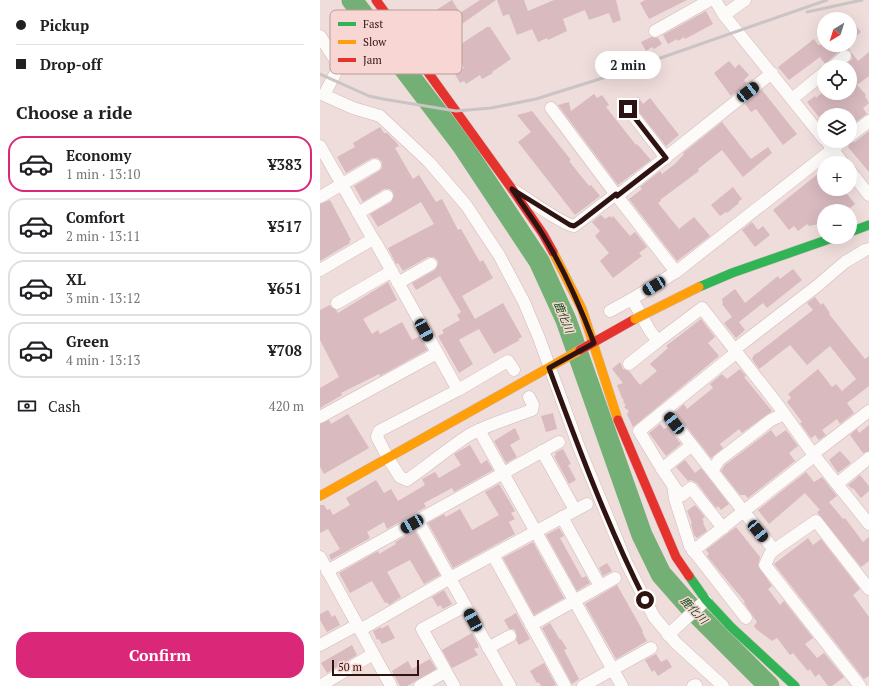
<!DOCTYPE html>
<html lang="en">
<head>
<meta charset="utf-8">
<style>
	body { margin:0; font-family:"PT Serif","Noto Sans JP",serif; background:#f6f6f6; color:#202124; height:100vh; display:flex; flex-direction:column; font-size:15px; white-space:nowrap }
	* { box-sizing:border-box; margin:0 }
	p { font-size:13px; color:#757577 }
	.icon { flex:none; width:22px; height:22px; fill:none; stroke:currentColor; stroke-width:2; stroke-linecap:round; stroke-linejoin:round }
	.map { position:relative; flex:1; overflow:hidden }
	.sheet { display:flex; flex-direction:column; background:#fff; width:320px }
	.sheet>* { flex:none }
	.banner { display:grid; align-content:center; height:88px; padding:0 16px; background:#fff }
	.needle { width:26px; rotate:218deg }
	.buttons { position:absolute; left:497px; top:12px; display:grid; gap:8px }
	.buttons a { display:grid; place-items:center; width:40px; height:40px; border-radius:50%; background:#fff; box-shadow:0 4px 16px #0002; font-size:20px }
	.scale { position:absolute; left:12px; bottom:10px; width:87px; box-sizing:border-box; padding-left:4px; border:2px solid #2f1311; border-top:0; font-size:11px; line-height:14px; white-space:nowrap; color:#2f1311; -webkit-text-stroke:3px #f7d6d3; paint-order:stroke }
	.end { position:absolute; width:18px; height:18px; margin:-9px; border:5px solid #2f1311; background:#fff; box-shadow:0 0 0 2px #fff }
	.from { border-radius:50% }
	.bubble { position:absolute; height:28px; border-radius:14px; background:#fff; box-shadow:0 4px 16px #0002; font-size:13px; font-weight:700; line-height:28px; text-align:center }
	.car { position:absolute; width:12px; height:24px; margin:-12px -6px; border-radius:5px; box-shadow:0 0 3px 1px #0007; background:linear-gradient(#222 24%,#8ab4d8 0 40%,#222 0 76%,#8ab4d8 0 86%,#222 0) }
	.banner b { display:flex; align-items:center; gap:14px; height:38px; font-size:15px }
	.banner b+b { border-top:1px solid #e0e0e0 }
	.banner i { width:10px; height:10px; background:#202124 }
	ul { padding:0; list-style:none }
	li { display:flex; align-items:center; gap:12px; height:56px; margin:0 8px 6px; padding:0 8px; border:2px solid #e0e0e0; border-radius:16px }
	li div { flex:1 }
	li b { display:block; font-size:15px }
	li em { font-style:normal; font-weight:700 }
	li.active { border-color:#db2777 }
	li>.icon { width:36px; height:36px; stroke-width:1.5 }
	h2 { padding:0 16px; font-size:18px; line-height:48px }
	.pay { display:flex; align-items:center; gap:10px; height:44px; padding:0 16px; font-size:15px }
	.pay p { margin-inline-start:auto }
	.action { display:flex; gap:8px; margin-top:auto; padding:8px 16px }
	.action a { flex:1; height:46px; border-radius:16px; background:#db2777; color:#fff; font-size:16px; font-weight:700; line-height:46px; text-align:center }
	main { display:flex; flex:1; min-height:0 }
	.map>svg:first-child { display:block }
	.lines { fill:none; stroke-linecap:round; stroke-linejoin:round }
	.river { stroke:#74b075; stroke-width:21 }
	.building { fill:#d8babf }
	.street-casing { stroke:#d0bab7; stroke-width:13 }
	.fast-casing { stroke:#d0bab7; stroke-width:10 }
	.slow-casing { stroke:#d0bab7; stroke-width:10 }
	.jam-casing { stroke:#d0bab7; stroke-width:10 }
	.street { stroke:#fdfafa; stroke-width:12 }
	.fast { stroke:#30b455; stroke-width:9 }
	.slow { stroke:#ff9f0a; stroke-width:9 }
	.jam { stroke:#e5322d; stroke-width:9 }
	.rail { stroke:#cac4c4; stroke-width:3 }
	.slow-bridge-casing { stroke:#d0bab7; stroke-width:10; stroke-linecap:butt }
	.slow-bridge { stroke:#ff9f0a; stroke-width:9 }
	.route { stroke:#2f1311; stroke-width:5 }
	.labels { text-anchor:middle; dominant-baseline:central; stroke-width:3; stroke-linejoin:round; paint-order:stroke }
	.water-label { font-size:11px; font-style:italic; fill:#094d16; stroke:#f7d6d3 }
	.key { fill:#f7d6d3; stroke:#bb9c99; stroke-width:1 }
	.key-label { font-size:11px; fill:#2f1311 }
</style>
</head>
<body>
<main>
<section class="sheet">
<div class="banner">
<b><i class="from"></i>Pickup</b>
<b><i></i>Drop-off</b>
</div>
<h2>Choose a ride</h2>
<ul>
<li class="active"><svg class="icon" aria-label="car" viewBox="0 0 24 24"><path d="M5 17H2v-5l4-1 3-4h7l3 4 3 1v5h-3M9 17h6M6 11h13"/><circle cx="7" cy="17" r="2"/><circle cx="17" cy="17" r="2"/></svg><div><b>Economy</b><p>1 min · 13:10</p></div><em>¥383</em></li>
<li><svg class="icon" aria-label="car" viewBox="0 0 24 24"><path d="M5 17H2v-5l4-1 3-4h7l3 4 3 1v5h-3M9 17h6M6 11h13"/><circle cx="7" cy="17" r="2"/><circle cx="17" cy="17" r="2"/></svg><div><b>Comfort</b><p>2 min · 13:11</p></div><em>¥517</em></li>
<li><svg class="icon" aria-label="car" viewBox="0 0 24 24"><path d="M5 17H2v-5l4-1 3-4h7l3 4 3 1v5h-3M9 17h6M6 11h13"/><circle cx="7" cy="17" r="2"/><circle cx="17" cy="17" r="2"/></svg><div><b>XL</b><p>3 min · 13:12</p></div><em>¥651</em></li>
<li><svg class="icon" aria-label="car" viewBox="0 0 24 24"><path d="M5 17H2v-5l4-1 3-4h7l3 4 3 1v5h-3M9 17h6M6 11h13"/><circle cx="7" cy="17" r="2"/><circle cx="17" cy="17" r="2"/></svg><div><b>Green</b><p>4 min · 13:13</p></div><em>¥708</em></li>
</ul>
<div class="pay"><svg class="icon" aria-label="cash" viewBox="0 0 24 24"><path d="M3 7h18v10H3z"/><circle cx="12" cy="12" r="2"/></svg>Cash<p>420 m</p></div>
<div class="action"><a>Confirm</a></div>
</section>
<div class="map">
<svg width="549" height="686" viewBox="0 0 549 686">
	<rect width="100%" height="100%" fill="#efdddb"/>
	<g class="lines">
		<path class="river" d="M32,0L142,145L219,261L246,320L322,535L341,574L370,607L449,686"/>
	</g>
	<g class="building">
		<path d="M132,0L140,13L160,0H176L136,28L128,16L99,35L92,23L108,12L110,14Z"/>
		<path d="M177,0H204L208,11L234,0H296L301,20L293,23L289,13L269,20L265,10L243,19L247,31L228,40L227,38L218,42L212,29L197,35L189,14L183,16Z"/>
		<path d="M325,0H367L329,19L320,3Z"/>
		<path d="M386,11L393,24L365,39L364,37L358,41L357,39L348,44L343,35Z"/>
		<path d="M530,19L541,32L530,42Z"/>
		<path d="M167,27H170L191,59L172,72L173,73L162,79L160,75L146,84L144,81L140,83L135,74L144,68L132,50Z"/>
		<path d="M331,37L338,38L342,44L334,49L332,47L326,51L321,42Z"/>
		<path d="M494,39L498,45H526L531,51L527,49L520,50L505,64L500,57L469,80L458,67Z"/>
		<path d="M531,52L538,61L549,52V76L537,85L546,95L545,96L549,103L543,108L547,114L530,126V115H501L499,117L487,102L495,96L496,98L502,93H530V67H524L532,59Z"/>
		<path d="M409,61L415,68L419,64L429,75L424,80L427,83L411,96L394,73Z"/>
		<path d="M442,90L477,134L463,145L436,109L431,112L425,104Z"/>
		<path d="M274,94L277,98L282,95L289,105L286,107L316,145L317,144L331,160L298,185L238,105L249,102L251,111Z"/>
		<path d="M318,97L323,104L330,98L359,135L346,146L311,102Z"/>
		<path d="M212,111L251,160L249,161L269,186L271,185L280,196L255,215L198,142L211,132L197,115Z"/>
		<path d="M402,122L431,159L448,147L452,153L423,177L402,150L378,169L379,171L340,200L341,201L338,203L359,229L374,217L390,236L357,261L309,199L322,189L320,187L340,171L342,174L356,163L364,154L363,153Z"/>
		<path d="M60,127L64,133H67L76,142L79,146L75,148L93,179L99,175L116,202L122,199L138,230L141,229L160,262L163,260L173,278L142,296L155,319L183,303L202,337L198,339L200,340L174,354L159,329L142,338L139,340L153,364L139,373L118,336L124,333L122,330L140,320L137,315L141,312L120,276L96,290L92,283L115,270L118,264V261L114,257H108L83,271L78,263L76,264L68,248L114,224L101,202L58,227L50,214L71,202L74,196L73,192L70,189H64L43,202L34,186L59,171L62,168V162L58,158H52L26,173L17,157L35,147L33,143Z"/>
		<path d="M549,131V172L528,147L530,143L535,142Z"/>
		<path d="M504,169V189H523L535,204L526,211H504V223L489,226L487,224L478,231L474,226L469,230L453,210Z"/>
		<path d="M413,187L422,199L418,202L419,203L407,213L406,212L400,216L391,205Z"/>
		<path d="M10,200L31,240L29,241L30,243L0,261V204Z"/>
		<path d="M281,215L285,219L290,216L291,218L293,216L310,236L315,232L327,247L319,253L322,256L293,278L280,261L289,253L275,236L280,231L272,222Z"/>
		<path d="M432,222L438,230L443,226L450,235L435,247L422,230Z"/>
		<path d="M473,269L482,280L447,308L443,303L419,322L425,330L416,338L404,323L412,317L402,304L403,303L402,299L415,289L425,303L458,276L460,279Z"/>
		<path d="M68,282L77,300L43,319L52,334L58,330L60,334L82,322L92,340L100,336L107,350L60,376L59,374L21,393L22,395L0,408V388L19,377L0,340V310L10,305L11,307L16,310L18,313Z"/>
		<path d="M495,297L501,305L503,303L510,313L509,314L545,359L549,356V386L527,403L534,413L520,424L517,419L502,430L506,435L499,440L495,435L492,438L490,437L480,423L482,422L467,402L471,398L468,394L498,369L512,387L516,384L522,391L536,379L510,346L487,365L470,345L439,369L432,359L434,355L439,352L493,310L487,303Z"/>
		<path d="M381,319L395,337L388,343L399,356L313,427L307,414L309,411L304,407L306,405L303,402L304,400L302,398L297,385L303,383L292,369L300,362L303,369L309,371L320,385L337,371L330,364L348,348L346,346Z"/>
		<path d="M420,369L426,376L424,377L452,411L422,433L419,429L400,444L403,448L391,458L355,412L364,404L367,409L393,388L390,384L402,374L407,379Z"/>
		<path d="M233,413L237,429L226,432L221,416Z"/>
		<path d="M28,414L49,448L4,474L0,467V424L9,420L11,424Z"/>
		<path d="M340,424L344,429L348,427L361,444L346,456L329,433Z"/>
		<path d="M549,425V451L543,453L530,435L537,429L539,433Z"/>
		<path d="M195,428L200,439L190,445L197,457L186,463L174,441Z"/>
		<path d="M451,430L456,437L466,430L478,446L469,453L475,461L428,498L425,495H420L401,471L405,465Z"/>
		<path d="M150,445L161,464L167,460L173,470L134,492L132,488L104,503L106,507L67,529L64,522L47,532L50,538L11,560L9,555L20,549L8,529L0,533V505H4L7,510L10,509L13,515L30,505L26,498L56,480L64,493L71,489L78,501L105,485L102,479L115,472L119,478L141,465L134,454Z"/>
		<path d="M243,449L251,464L248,465L256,480L249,484L234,456L236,455L235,453Z"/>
		<path d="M520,451L531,463L518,473L509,460Z"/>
		<path d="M365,460L375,473L381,468L409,504L401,510L398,506L396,508L377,483L371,480L368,481L356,467Z"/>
		<path d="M486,472L494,482L502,477L517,496L509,502L523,519L525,518L543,542L549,537V561L541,567L497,512L500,510L485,493L449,524L438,510Z"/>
		<path d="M540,475L549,486V491L541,498L533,488L532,489L528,485Z"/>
		<path d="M179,484L195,511L191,513L195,519L189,522L195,534L133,568L108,523L124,514L126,517L140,509L152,530L179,515L165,492Z"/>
		<path d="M375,505L385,517L382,519L384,522L383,523L387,531L377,538L374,535L371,524L372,523L367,511Z"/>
		<path d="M416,527L440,557L438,566L452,586L448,589L460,605L464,601L493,638L485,644L497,658L504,653L524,677L512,686H508L499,674L495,677L490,669L488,671L473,653L470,655L457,638L452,641L436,629L434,626L437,622L424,603L425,602L387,556L389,554L386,550Z"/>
		<path d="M239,528L244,536L240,538L262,578L266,576L270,583L257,591L226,535Z"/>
		<path d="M95,531L120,575L104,584L90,560L67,572L81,597L69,605L67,602L65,603L52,581L30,593L19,573L58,551L59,554L76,544L75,542Z"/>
		<path d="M488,538L493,545L501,539L540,589L533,595L549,617V676L544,679L454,564Z"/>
		<path d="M213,542L244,598L214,615L183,558Z"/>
		<path d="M287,563L292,571L283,576L279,568Z"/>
		<path d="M297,585L323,631L322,632L327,641L296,659L265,604Z"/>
		<path d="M124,590L132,604L123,609L120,605L118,607L112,597Z"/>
		<path d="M8,610L12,617L15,615L20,625L7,632L0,620V614Z"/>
		<path d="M196,613L210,639L199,645L196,640L197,637L196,632L194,629H189L184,620Z"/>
		<path d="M230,623L240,640L241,639L247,649L244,650L259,679L252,684L222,628Z"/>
		<path d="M68,625L75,638L62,644L59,639L57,640L53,631L61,627V629Z"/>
		<path d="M152,633L159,647L154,649L158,655L132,668L122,650Z"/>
		<path d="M32,645L37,655L7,673L1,663Z"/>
		<path d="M336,654L341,662L347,659L352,667L338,676L334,670L332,672L325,660Z"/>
		<path d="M110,659L116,669L87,686H80L72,671L88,661L92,669Z"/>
		<path d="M224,663L236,685L233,686H221L219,682L217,683L210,671Z"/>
	</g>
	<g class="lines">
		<defs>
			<g id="street">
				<path d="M395,0L404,15L425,0"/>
				<path d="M404,15L504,139"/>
				<path d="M335,31L390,0"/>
				<path d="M0,36L14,58L18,68L4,95L33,108L60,116L109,162L146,205L179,255L204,302L219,338L260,450L307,564L334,617L356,643L403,686"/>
				<path d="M512,67L525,56"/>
				<path d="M472,99L504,73"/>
				<path d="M231,108L297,196"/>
				<path d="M308,109L346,158"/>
				<path d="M530,136L549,121"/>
				<path d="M523,141L356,272L312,299L330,331L338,341L382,308L458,405L493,454L549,524"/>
				<path d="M508,143L523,163"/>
				<path d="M0,146L53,239L56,243L138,390"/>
				<path d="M530,171L549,195"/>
				<path d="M195,191C208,199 242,224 254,226L296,194"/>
				<path d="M0,197L55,165"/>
				<path d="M38,213L67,196"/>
				<path d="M0,270L53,239"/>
				<path d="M356,272L297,196L452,73"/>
				<path d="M78,283L111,264"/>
				<path d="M17,303L72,271"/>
				<path d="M290,311L312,299"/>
				<path d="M415,349L497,286L525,262L545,250L549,249"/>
				<path d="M417,352L319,431L342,469L353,485L355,499L370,546L426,618"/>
				<path d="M309,364L338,341"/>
				<path d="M194,370L188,361L138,390L59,431L57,437L68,458L80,477L87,480C108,466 127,449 149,435C168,424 191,418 212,410L213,405L209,397"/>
				<path d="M345,411L454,550L450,554L445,565L540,686"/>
				<path d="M0,417L117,353"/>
				<path d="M159,430L302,686"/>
				<path d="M222,451L255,510"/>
				<path d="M493,454L549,411"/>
				<path d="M342,469L367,449"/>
				<path d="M392,471L399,460L451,420L464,414"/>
				<path d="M517,484L549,458"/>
				<path d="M353,485L361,496L371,488L403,528"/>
				<path d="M242,517L280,586"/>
				<path d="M98,521L190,686"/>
				<path d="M454,550L496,521L549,589"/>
				<path d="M373,551L494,456"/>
				<path d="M173,555L245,686"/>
				<path d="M0,557L71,686"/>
				<path d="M7,571L239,442"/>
				<path d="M211,625L295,578"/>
				<path d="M40,630L130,578L267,504"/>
				<path d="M348,635L386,600"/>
				<path d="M0,645L37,625"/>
				<path d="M168,648L190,636"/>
				<path d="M0,686L53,654"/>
				<path d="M100,686L125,672"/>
				<path d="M134,686L102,629L145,606"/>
				<path d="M263,686L331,648"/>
				<path d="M373,686L376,685"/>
			</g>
			<g id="fast">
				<path d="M530,232L549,225"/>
				<path d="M379,287L412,273L515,237"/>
				<path d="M369,576L386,600L411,627L475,686"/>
			</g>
			<g id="slow">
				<path d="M233,252L262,309L298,420"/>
				<path d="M0,496L260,350"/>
			</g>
			<g id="jam">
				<path d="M56,0L192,189L223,234L233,252"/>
				<path d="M260,350L315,319"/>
				<path d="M298,420L356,557L369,576"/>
			</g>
		</defs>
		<use href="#street" class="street-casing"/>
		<use href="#fast" class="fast-casing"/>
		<use href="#slow" class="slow-casing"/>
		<use href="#jam" class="jam-casing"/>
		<use href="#street" class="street"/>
		<use href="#fast" class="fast"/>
		<use href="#slow" class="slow"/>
		<use href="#jam" class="jam"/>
		<g class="rail">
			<path d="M487,12L542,0"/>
			<path d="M0,74L49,96L63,99L136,111L171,108L216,99L286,77L507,0"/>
		</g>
		<defs>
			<path id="slow-bridge" d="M315,319L379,287"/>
		</defs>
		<use href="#slow-bridge" class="slow-bridge-casing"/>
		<use href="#slow-bridge" class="slow-bridge"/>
	</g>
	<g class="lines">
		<path class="route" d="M308,109L346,158L297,196L296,194L260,222L254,226L250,225L192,189C202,204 213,219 223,235C244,269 260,306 274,343L229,368C258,446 287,525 325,600"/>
	</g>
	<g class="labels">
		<g class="water-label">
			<text transform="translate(244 317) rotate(68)">鹿化川</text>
			<text transform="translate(374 610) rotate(46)">鹿化川</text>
		</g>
	</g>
	<rect x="10" y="10" width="132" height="64" rx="6" class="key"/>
	<rect x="18" y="22" width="18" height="4" fill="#30b455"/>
	<rect x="18" y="40" width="18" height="4" fill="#ff9f0a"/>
	<rect x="18" y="58" width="18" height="4" fill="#e5322d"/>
	<g class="key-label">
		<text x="43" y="28">Fast</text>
		<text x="43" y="46">Slow</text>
		<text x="43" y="64">Jam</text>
	</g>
</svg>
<div class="buttons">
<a><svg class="needle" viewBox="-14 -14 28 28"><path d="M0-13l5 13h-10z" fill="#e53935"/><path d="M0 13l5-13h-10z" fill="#757577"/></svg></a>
<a><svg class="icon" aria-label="locate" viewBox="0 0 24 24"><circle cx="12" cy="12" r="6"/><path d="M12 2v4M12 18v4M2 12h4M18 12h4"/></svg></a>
<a><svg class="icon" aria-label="layers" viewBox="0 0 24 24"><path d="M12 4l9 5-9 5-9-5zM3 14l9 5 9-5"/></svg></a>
<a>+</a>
<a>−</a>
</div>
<div class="scale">50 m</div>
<i class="end from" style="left:325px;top:600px"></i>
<i class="end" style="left:308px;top:109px"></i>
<div class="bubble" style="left:275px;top:51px;width:66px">2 min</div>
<i class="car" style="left:428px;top:92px;rotate:52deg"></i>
<i class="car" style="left:334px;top:286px;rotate:239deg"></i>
<i class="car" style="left:104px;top:330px;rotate:151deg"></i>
<i class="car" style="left:354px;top:423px;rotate:322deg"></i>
<i class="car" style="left:92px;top:524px;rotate:240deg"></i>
<i class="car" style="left:438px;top:531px;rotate:141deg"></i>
<i class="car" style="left:153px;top:620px;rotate:331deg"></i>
</div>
</main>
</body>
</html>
